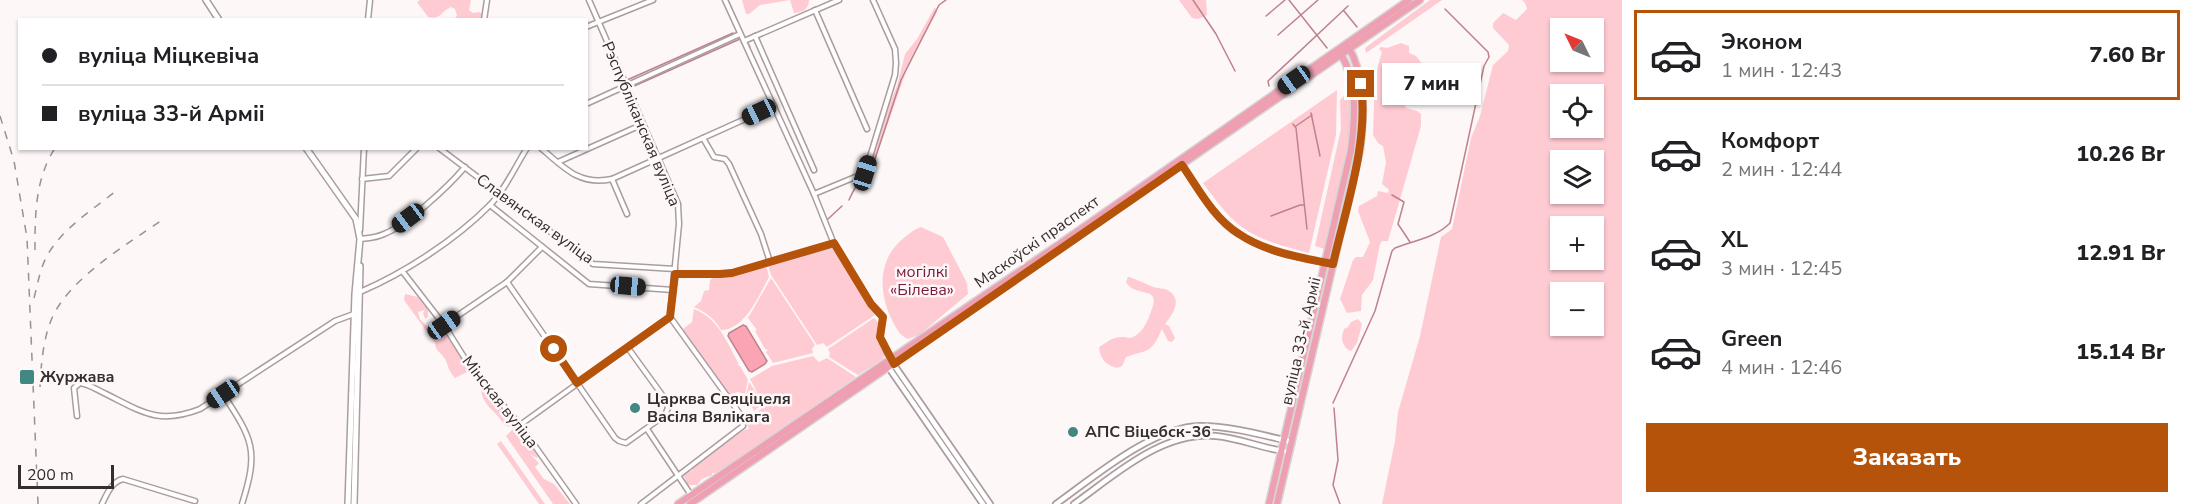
<!DOCTYPE html>
<html lang="ru">
<head>
<meta charset="utf-8">
<style>
	body { margin:0; font-family:"Nunito Sans",sans-serif; background:#f2f2f2; color:#202124; height:100vh; display:flex; flex-direction:column; font-size:22px; white-space:nowrap }
	* { box-sizing:border-box; margin:0 }
	p { font-size:20px; color:#757577 }
	.icon { flex:none; width:33px; height:33px; fill:none; stroke:currentColor; stroke-width:2; stroke-linecap:round; stroke-linejoin:round }
	.map { position:relative; flex:1; overflow:hidden }
	.side { display:flex; flex-direction:column; background:#fff; width:570px }
	.side>* { flex:none }
	.guide { position:absolute; left:18px; top:18px; width:570px; height:132px; border-radius:0px; box-shadow:0 2px 4px #0004; display:grid; align-content:center; height:132px; padding:0 24px; background:#fff }
	.needle { width:39px; rotate:313deg }
	.buttons { position:absolute; left:1550px; top:18px; display:grid; gap:12px }
	.buttons a { display:grid; place-items:center; width:54px; height:54px; border-radius:0px; background:#fff; box-shadow:0 2px 4px #0004; font-size:30px }
	.scale { position:absolute; left:18px; bottom:15px; width:96px; box-sizing:border-box; padding-left:6px; border:3px solid #342e2e; border-top:0; font-size:16px; line-height:21px; white-space:nowrap; color:#342e2e; -webkit-text-stroke:4px #fdf7f8; paint-order:stroke }
	.end { position:absolute; width:27px; height:27px; margin:-14px; border:8px solid #b45309; background:#fff; box-shadow:0 0 0 3px #fff }
	.from { border-radius:50% }
	.bubble { position:absolute; height:42px; border-radius:0px; background:#fff; box-shadow:0 2px 4px #0004; font-size:20px; font-weight:800; line-height:42px; text-align:center }
	.car { position:absolute; width:18px; height:36px; margin:-18px -9px; border-radius:8px; box-shadow:0 0 4px 2px #0007; background:linear-gradient(#222 24%,#8ab4d8 0 40%,#222 0 76%,#8ab4d8 0 86%,#222 0) }
	.guide b { display:flex; align-items:center; gap:21px; height:57px; font-size:22px }
	.guide b+b { border-top:2px solid #e0e0e0 }
	.guide i { width:15px; height:15px; background:#202124 }
	ul { padding:10px 0 0; list-style:none }
	li { display:flex; align-items:center; gap:18px; height:90px; margin:0 12px 9px; padding:0 12px; border:3px solid transparent; border-radius:0px }
	li div { flex:1 }
	li b { display:block; font-size:22px }
	li em { font-style:normal; font-weight:800 }
	li.current { border-color:#b45309 }
	li>.icon { width:54px; height:54px; stroke-width:1.5 }
	.action { display:flex; gap:12px; margin-top:auto; padding:12px 24px }
	.action a { flex:1; height:69px; border-radius:0px; background:#b45309; color:#fff; font-size:24px; font-weight:800; line-height:69px; text-align:center }
	main { display:flex; flex:1; min-height:0 }
	.map>svg:first-child { display:block }
	.green { fill:#ffcbd3; fill-rule:evenodd }
	.water { fill:#fba5b4; stroke:#bf818c; stroke-width:1.5 }
	.lines { fill:none; stroke-linecap:round; stroke-linejoin:round }
	.stream { stroke:#bf818c; stroke-width:1.5 }
	.minor-casing { stroke:#ab9d9f; stroke-width:7 }
	.tertiary-casing { stroke:#ab9d9f; stroke-width:8 }
	.secondary-casing { stroke:#ab9d9f; stroke-width:8 }
	.primary-casing { stroke:#d6d5d5; stroke-width:9 }
	.minor { stroke:#fff; stroke-width:4 }
	.tertiary { stroke:#fff; stroke-width:4.5 }
	.secondary { stroke:#fff; stroke-width:5 }
	.primary { stroke:#eea0b2; stroke-width:6 }
	.rail { stroke:#989292; stroke-width:1.5; stroke-dasharray:8 8; stroke-linecap:butt }
	.route { stroke:#b45309; stroke-width:8 }
	.poi-dot { fill:#418882; stroke:#fdf7f8; stroke-width:2 }
	.labels { text-anchor:middle; dominant-baseline:central; stroke-width:5; stroke-linejoin:round; paint-order:stroke }
	.street-label { font-size:16px; fill:#342e2e; stroke:#fdf7f8 }
	.park-label { font-size:16px; fill:#7b1736; stroke:#fdf7f8 }
	.poi-label { font-size:16px; font-weight:bold; fill:#342e2e; stroke:#fdf7f8; text-anchor:start }
</style>
</head>
<body>
<main>
<div class="map">
<svg width="1622" height="504" viewBox="0 0 1622 504">
	<rect width="100%" height="100%" fill="#fdf7f8"/>
	<g class="green">
		<path d="M420,0H471L469,10L473,13L479,12L483,14L482,19H454L457,16L455,9L451,7C441,11 441,20 428,17L417,2Z"/>
		<path d="M742,0H809C809,9 802,13 794,13L790,0L760,5L749,14H746Z"/>
		<path d="M1179,0H1206L1207,15L1198,19L1192,18Z"/>
		<path d="M1430,0H1442L1366,53L1365,48Z"/>
		<path d="M1522,0H1622V504H1382L1395,441L1398,412L1420,336L1441,237L1452,229L1471,138L1480,116L1493,65L1508,51L1509,45L1493,28V23L1503,13L1516,20L1527,9L1525,3ZM1593,28V62H1560V28ZM1593,94V128H1560V94ZM1593,160V194H1560V160ZM1593,226V260H1560V226ZM1593,292V326H1560V292Z"/>
		<path d="M935,7L937,12L908,66L872,169L870,167L883,119L897,86L905,54L917,39Z"/>
		<path d="M1401,43L1409,46V53L1416,56L1430,74L1427,80L1426,101L1416,105L1409,102L1404,103L1406,108L1417,111L1421,114V126L1388,241H1382L1380,244L1373,280L1362,295L1361,311L1347,313L1340,299L1353,260L1356,257H1363L1370,242L1358,211L1359,206L1377,196L1378,191L1388,193L1389,190L1382,184L1386,162L1383,146L1378,143L1373,135L1375,75L1382,52L1379,49L1381,47L1387,48Z"/>
		<path d="M1355,65L1359,97L1358,144L1333,252L1330,251L1355,143L1357,98L1352,66Z"/>
		<path d="M1337,90L1336,135L1309,253C1250,237 1239,233 1203,183Z"/>
		<path d="M1348,92C1360,127 1333,211 1325,249L1315,246L1341,129L1340,100Z"/>
		<path d="M921,227L943,237L967,283L968,294L919,335L908,339C900,336 897,329 893,322C878,294 877,258 905,237C910,233 915,229 921,227Z"/>
		<path d="M828,248L834,249L875,315L827,347L823,343L817,345L771,275L768,265Z"/>
		<path d="M766,265L769,277C759,295 745,330 721,330C714,318 707,313 694,307L701,301L704,291L709,290L710,280L713,278L735,275Z"/>
		<path d="M1128,277C1137,279 1143,283 1151,286C1155,288 1160,288 1165,289C1184,297 1174,313 1165,324L1169,326L1175,338L1172,342L1168,341L1162,329C1151,354 1149,349 1126,357L1122,366L1117,368C1106,365 1100,359 1099,347C1113,338 1115,335 1131,338C1141,334 1145,326 1149,317C1165,282 1137,300 1126,282Z"/>
		<path d="M771,278L815,345L812,349L813,353L773,363L766,352L768,350L765,349L755,331L757,330L748,318Z"/>
		<path d="M405,294L418,297L428,310V317L425,319L423,313L425,310L418,312L420,319L428,328L438,324L478,380H476L469,371L455,378C447,369 449,366 445,359C441,352 435,351 435,343L404,300Z"/>
		<path d="M694,309C719,319 726,341 739,364L737,365L740,366L748,380L745,394L738,392L728,395L684,331L683,329L692,322Z"/>
		<path d="M874,318L881,326L878,339L885,354L883,359L858,375L829,357L830,353L828,349Z"/>
		<path d="M1358,319L1362,324L1357,343L1351,351L1347,349C1341,342 1341,338 1344,329L1348,327L1351,322Z"/>
		<path d="M813,356L819,362L827,358L856,377L728,466L715,473H712V475L702,479L697,485H688L683,474L693,470L691,468L694,466L744,430L749,429L745,421L761,409L763,404L760,399V406L754,411L746,395L749,382L760,398L750,379L772,366Z"/>
		<path d="M484,387L513,421L510,427L504,425C497,411 482,406 481,389Z"/>
		<path d="M518,428L538,457L537,458L530,454L539,463L535,467L544,479L554,484L570,504H553L506,436L513,429Z"/>
		<path d="M501,441L545,504H539L497,444Z"/>
	</g>
	<path class="water" d="M743,325L746,326L767,361L765,364L752,372L749,371L728,336L729,333Z"/>
	<g class="lines">
		<g class="stream">
			<path d="M728,0L744,36"/>
			<path d="M1193,0L1216,34L1235,71"/>
			<path d="M1289,0L1327,48"/>
			<path d="M1344,11L1357,27"/>
			<path d="M1266,16L1285,0"/>
			<path d="M1278,35L1318,0"/>
			<path d="M749,45L750,48"/>
			<path d="M627,80L733,33"/>
			<path d="M1269,86L1268,81L1348,6"/>
			<path d="M632,87L740,39"/>
			<path d="M631,90L639,109"/>
			<path d="M1311,113L1320,156"/>
			<path d="M1293,124L1296,128L1307,229"/>
			<path d="M1296,126L1312,115"/>
			<path d="M1392,195L1404,202L1398,224L1410,242"/>
			<path d="M849,200C853,191 857,182 867,179L871,171L901,80L939,5L946,0"/>
			<path d="M1271,216L1300,205H1304"/>
			<path d="M828,219L842,206"/>
			<path d="M1333,403L1375,311L1392,251L1395,248C1413,241 1437,237 1450,223L1484,66L1489,57L1488,52L1445,9"/>
			<path d="M1334,408L1338,460L1333,485L1340,504"/>
		</g>
		<defs>
			<g id="minor">
				<path d="M725,0L814,194L834,244L871,304L883,317L880,337L890,359"/>
				<path d="M815,10L867,129"/>
				<path d="M368,20L370,0"/>
				<path d="M484,20L487,0"/>
				<path d="M586,27L653,0"/>
				<path d="M755,36L814,170"/>
				<path d="M744,41L839,0"/>
				<path d="M586,104L740,34"/>
				<path d="M703,138L714,157L725,159L729,164L761,234L770,262"/>
				<path d="M439,148L593,264L675,269"/>
				<path d="M541,148C564,168 580,186 612,179L774,106"/>
				<path d="M558,162L641,125"/>
				<path d="M1181,163C1195,185 1209,209 1229,226C1256,251 1298,258 1333,264"/>
				<path d="M362,179L389,176L417,148"/>
				<path d="M612,179L627,214"/>
				<path d="M814,194L865,173L895,75L896,63L895,49L873,0"/>
				<path d="M490,205L589,284L673,290"/>
				<path d="M360,230L364,148"/>
				<path d="M360,239C368,238 376,238 384,234C407,225 448,187 465,167"/>
				<path d="M403,272L444,325L469,365L520,425L576,504"/>
				<path d="M675,274H720L732,273L834,244"/>
				<path d="M507,282L615,438L619,441L626,443L665,415L668,408L665,399L628,348"/>
				<path d="M360,292C404,273 454,241 489,206C505,190 515,167 527,148"/>
				<path d="M444,325L507,282L542,247"/>
				<path d="M223,394C253,440 259,450 242,504"/>
				<path d="M77,416L74,388L80,383C89,384 97,390 106,394C142,412 159,425 200,409L335,321L354,314"/>
				<path d="M520,425L670,317L679,224L678,204L589,0"/>
				<path d="M647,429L691,495"/>
				<path d="M102,504C107,494 111,482 123,479L195,501"/>
				<path d="M641,504L743,426L740,414L670,317"/>
			</g>
			<g id="tertiary">
				<path d="M892,362L990,504"/>
				<path d="M890,365L889,368L983,504"/>
				<path d="M1056,504C1094,477 1152,427 1200,426C1231,426 1262,435 1292,442"/>
				<path d="M1074,504C1115,475 1162,431 1216,436C1239,438 1261,448 1284,451"/>
			</g>
			<g id="secondary">
				<path d="M206,0L219,20"/>
				<path d="M306,148L356,219L360,239L355,294L348,504"/>
				<path d="M354,504L360,266"/>
			</g>
			<g id="primary">
				<path d="M678,504L1058,245L1409,0"/>
				<path d="M690,504L1420,0"/>
				<path d="M1269,504L1351,150C1355,119 1358,80 1340,53"/>
				<path d="M1277,504L1360,149C1364,115 1366,77 1348,46"/>
			</g>
		</defs>
		<use href="#minor" class="minor-casing"/>
		<use href="#tertiary" class="tertiary-casing"/>
		<use href="#secondary" class="secondary-casing"/>
		<use href="#primary" class="primary-casing"/>
		<use href="#minor" class="minor"/>
		<use href="#tertiary" class="tertiary"/>
		<use href="#secondary" class="secondary"/>
		<use href="#primary" class="primary"/>
		<g class="rail">
			<path d="M0,116L14,161L27,238L38,504"/>
			<path d="M35,250C35,215 35,179 55,148"/>
			<path d="M34,298C38,283 40,268 48,254C64,227 94,209 117,190"/>
			<path d="M40,387C41,365 43,339 52,318C70,278 126,245 162,220"/>
		</g>
	</g>
	<g class="lines">
		<path class="route" d="M554,349L577,383L670,317L675,274H720L732,273L834,243L871,304L883,317L880,337L894,364L1182,165C1198,188 1214,219 1239,234C1266,252 1301,258 1333,264C1346,207 1369,142 1361,84"/>
	</g>
	<g class="poi-dot">
		<rect x="19" y="369" width="16" height="16" rx="3"/>
		<circle cx="635" cy="408" r="6"/>
		<circle cx="1073" cy="432" r="6"/>
	</g>
	<g class="labels">
		<g class="street-label">
			<text transform="translate(641 124) rotate(67)">Рэспубліканская вуліца</text>
			<text transform="translate(535 219) rotate(36)">Славянская вуліца</text>
			<text transform="translate(1037 242) rotate(-35)">Маскоўскі праспект</text>
			<text transform="translate(1301 341) rotate(-77)">вуліца 33-й Арміі</text>
			<text transform="translate(500 402) rotate(52)">Мінская вуліца</text>
		</g>
		<g class="park-label">
			<text x="922" y="272">могілкі<tspan x="922" dy="18">«Білева»</tspan></text>
		</g>
		<g class="poi-label">
			<text x="40" y="377">Журжава</text>
			<text x="647" y="399">Царква Свяціцеля<tspan x="647" dy="18">Васіля Вялікага</tspan></text>
			<text x="1085" y="432">АПС Віцебск-36</text>
		</g>
	</g>
</svg>
<div class="buttons">
<a><svg class="needle" viewBox="-14 -14 28 28"><path d="M0-13l5 13h-10z" fill="#e53935"/><path d="M0 13l5-13h-10z" fill="#757577"/></svg></a>
<a><svg class="icon" aria-label="locate" viewBox="0 0 24 24"><circle cx="12" cy="12" r="6"/><path d="M12 2v4M12 18v4M2 12h4M18 12h4"/></svg></a>
<a><svg class="icon" aria-label="layers" viewBox="0 0 24 24"><path d="M12 4l9 5-9 5-9-5zM3 14l9 5 9-5"/></svg></a>
<a>+</a>
<a>−</a>
</div>
<div class="scale">200 m</div>
<i class="end from" style="left:554px;top:349px"></i>
<i class="end" style="left:1361px;top:84px"></i>
<div class="bubble" style="left:1382px;top:63px;width:99px">7 мин</div>
<i class="car" style="left:1294px;top:80px;rotate:235deg"></i>
<i class="car" style="left:759px;top:112px;rotate:245deg"></i>
<i class="car" style="left:865px;top:173px;rotate:17deg"></i>
<i class="car" style="left:408px;top:218px;rotate:233deg"></i>
<i class="car" style="left:628px;top:286px;rotate:95deg"></i>
<i class="car" style="left:444px;top:325px;rotate:55deg"></i>
<i class="car" style="left:223px;top:394px;rotate:236deg"></i>
<div class="guide">
<b><i class="from"></i>вуліца Міцкевіча</b>
<b><i></i>вуліца 33-й Арміі</b>
</div>
</div>
<section class="side">
<ul>
<li class="current"><svg class="icon" aria-label="car" viewBox="0 0 24 24"><path d="M5 17H2v-5l4-1 3-4h7l3 4 3 1v5h-3M9 17h6M6 11h13"/><circle cx="7" cy="17" r="2"/><circle cx="17" cy="17" r="2"/></svg><div><b>Эконом</b><p>1 мин · 12:43</p></div><em>7.60 Br</em></li>
<li><svg class="icon" aria-label="car" viewBox="0 0 24 24"><path d="M5 17H2v-5l4-1 3-4h7l3 4 3 1v5h-3M9 17h6M6 11h13"/><circle cx="7" cy="17" r="2"/><circle cx="17" cy="17" r="2"/></svg><div><b>Комфорт</b><p>2 мин · 12:44</p></div><em>10.26 Br</em></li>
<li><svg class="icon" aria-label="car" viewBox="0 0 24 24"><path d="M5 17H2v-5l4-1 3-4h7l3 4 3 1v5h-3M9 17h6M6 11h13"/><circle cx="7" cy="17" r="2"/><circle cx="17" cy="17" r="2"/></svg><div><b>XL</b><p>3 мин · 12:45</p></div><em>12.91 Br</em></li>
<li><svg class="icon" aria-label="car" viewBox="0 0 24 24"><path d="M5 17H2v-5l4-1 3-4h7l3 4 3 1v5h-3M9 17h6M6 11h13"/><circle cx="7" cy="17" r="2"/><circle cx="17" cy="17" r="2"/></svg><div><b>Green</b><p>4 мин · 12:46</p></div><em>15.14 Br</em></li>
</ul>
<div class="action"><a>Заказать</a></div>
</section>
</main>
</body>
</html>
